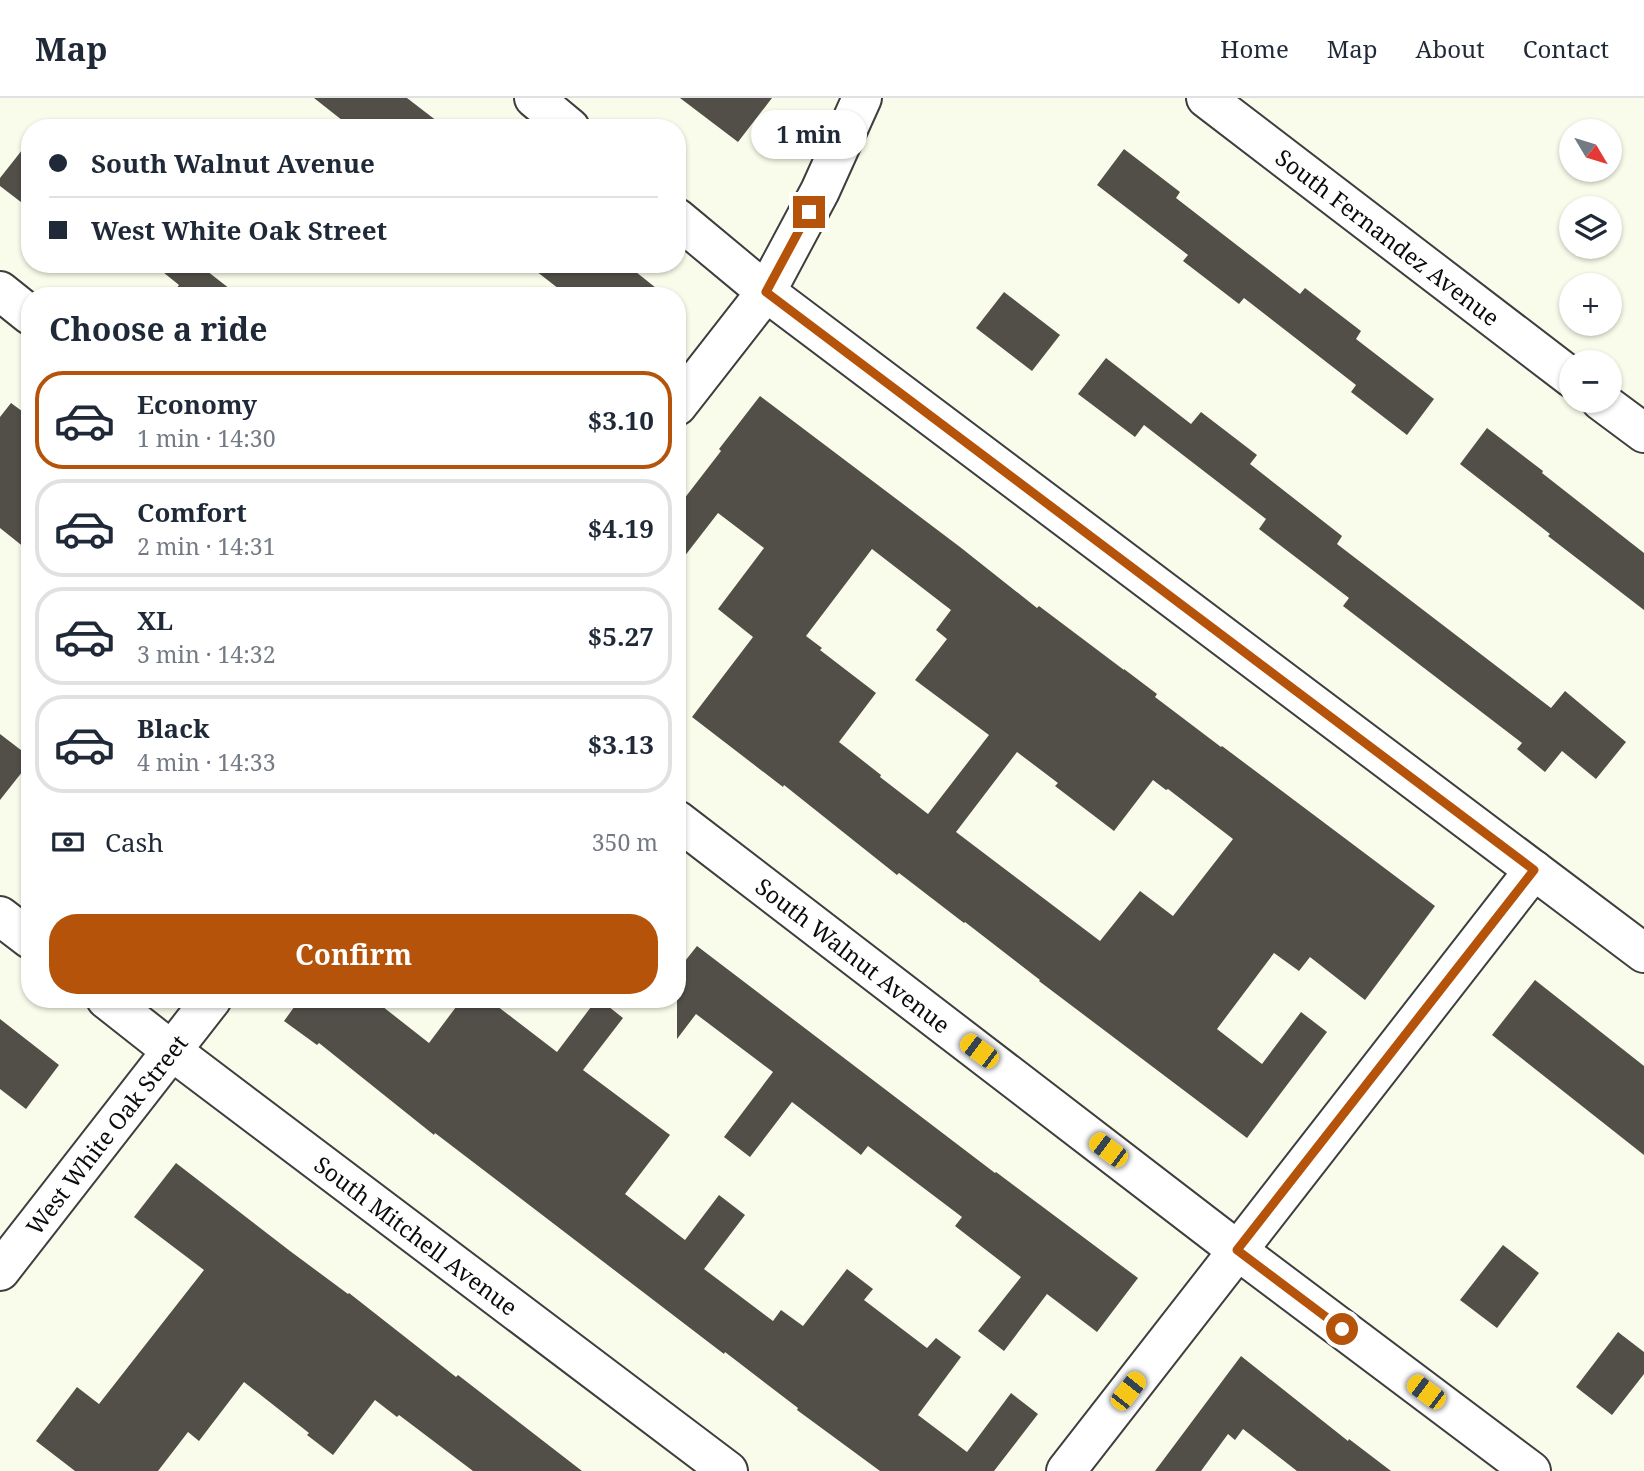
<!DOCTYPE html>
<html lang="en">
<head>
<meta charset="utf-8">
<style>
	body { margin:0; font-family:"Noto Serif",serif; background:#f6f6f7; color:#1f2937; height:100vh; display:flex; flex-direction:column; font-size:26px; white-space:nowrap }
	* { box-sizing:border-box; margin:0 }
	p { font-size:23px; color:#747a83 }
	.icon { flex:none; width:38px; height:38px; fill:none; stroke:currentColor; stroke-width:2; stroke-linecap:round; stroke-linejoin:round }
	.map { position:relative; flex:1; overflow:hidden }
	.sheet { position:absolute; left:21px; top:189px; width:665px; height:721px; display:flex; flex-direction:column; background:#fff; border-radius:28px; box-shadow:0 2px 5px #0004 }
	.sheet>* { flex:none }
	.guide { position:absolute; left:21px; top:21px; width:665px; height:154px; border-radius:28px; box-shadow:0 2px 5px #0004; display:grid; align-content:center; height:154px; padding:0 28px; background:#fff }
	.needle { width:46px; rotate:128deg }
	.controls { position:absolute; left:1559px; top:21px; display:grid; gap:14px }
	.controls a { display:grid; place-items:center; width:63px; height:63px; border-radius:50%; background:#fff; box-shadow:0 2px 5px #0004; font-size:35px }
	.end { position:absolute; width:32px; height:32px; margin:-16px; border:9px solid #b45309; background:#fff; box-shadow:0 0 0 4px #fff }
	.from { border-radius:50% }
	.bubble { position:absolute; height:49px; border-radius:24px; background:#fff; box-shadow:0 2px 5px #0004; font-size:23px; font-weight:700; line-height:49px; text-align:center }
	.car { position:absolute; width:21px; height:42px; margin:-21px -10px; border-radius:9px; box-shadow:0 0 5px 2px #0007; background:linear-gradient(#f5c518 24%,#345 0 40%,#f5c518 0 76%,#345 0 86%,#f5c518 0) }
	.guide b { display:flex; align-items:center; gap:24px; height:66px; font-size:26px }
	.guide b+b { border-top:2px solid #e0e1e3 }
	.guide i { width:18px; height:18px; background:#1f2937 }
	ul { padding:0; list-style:none }
	li { display:flex; align-items:center; gap:21px; height:98px; margin:0 14px 10px; padding:0 14px; border:4px solid #e0e1e3; border-radius:28px }
	li div { flex:1 }
	li b { display:block; font-size:26px }
	li em { font-style:normal; font-weight:700 }
	li.current { border-color:#b45309 }
	li>.icon { width:63px; height:63px; stroke-width:1.5 }
	h2 { padding:0 28px; font-size:32px; line-height:84px }
	.pay { display:flex; align-items:center; gap:18px; height:77px; padding:0 28px; font-size:26px }
	.pay p { margin-inline-start:auto }
	.cta { display:flex; gap:14px; margin-top:auto; padding:14px 28px }
	.cta a { flex:1; height:80px; border-radius:28px; background:#b45309; color:#fff; font-size:28px; font-weight:700; line-height:80px; text-align:center }
	header { display:flex; align-items:center; gap:42px; box-sizing:border-box; height:98px; padding:0 35px; background:#fff; border-bottom:2px solid #e0e1e3 }
	header strong { font-size:33px }
	nav { display:flex; gap:38px; margin-inline-start:auto; font-size:24px }
	.map>svg:first-child { display:block }
	.building { fill:#524f49; fill-rule:evenodd }
	.lines { fill:none; stroke-linecap:round; stroke-linejoin:round }
	.street-casing { stroke:#3e3e3e; stroke-width:42 }
	.street { stroke:#fff; stroke-width:38 }
	.route { stroke:#b45309; stroke-width:9 }
	.labels { text-anchor:middle; dominant-baseline:central; stroke-width:7; stroke-linejoin:round; paint-order:stroke }
	.street-label { font-size:23px; fill:#0b0b0b; stroke:#fff }
</style>
</head>
<body>
<header>
<strong>Map</strong>
<nav><a>Home</a><a>Map</a><a>About</a><a>Contact</a></nav>
</header>
<div class="map">
<svg width="1644" height="1373" viewBox="0 0 1644 1373">
	<rect width="100%" height="100%" fill="#fafceb"/>
	<g class="building">
		<path d="M314,0H407L446,30H352Z"/>
		<path d="M680,0H772L738,44Z"/>
		<path d="M30,42V111L0,88V80Z"/>
		<path d="M1124,51L1180,94L1176,100L1300,196L1305,190L1361,233L1356,241L1434,301L1407,337L1351,294L1356,287L1244,200L1239,206L1183,163L1188,157L1097,87Z"/>
		<path d="M153,166H198L239,198H171L179,187Z"/>
		<path d="M527,166H626L666,198H568Z"/>
		<path d="M1004,194L1060,237L1032,273L976,230Z"/>
		<path d="M1106,260L1191,326L1201,314L1257,357L1250,366L1342,438L1337,446L1551,610L1565,593L1626,644L1596,681L1562,653L1545,674L1517,651L1522,645L1343,508L1349,500L1259,431L1266,421L1144,327L1135,339L1078,296Z"/>
		<path d="M760,298L960,449L1037,510L1039,508L1124,572V571L1157,596L1155,599L1221,649L1222,648L1435,808L1365,902L1310,859L1299,873L1274,855L1217,931L1262,966L1301,914L1327,934L1247,1040L1039,883L1040,882L965,824L964,825L899,775L897,777L784,687L783,689L692,619L753,539L718,511L764,450L718,415L677,468V410L721,353L719,351ZM872,451L951,512L936,532L947,541L915,582L989,637L928,716L880,679L881,677L839,644L876,595L820,552L822,550L806,538ZM1017,654L1058,685L1055,688L1114,733L1153,682L1166,692L1168,691L1233,741L1173,818L1140,793L1100,843L956,734Z"/>
		<path d="M11,305L30,319V454L0,430V319Z"/>
		<path d="M1487,330L1543,373L1542,375L1644,455V512L1548,438L1550,436L1460,366Z"/>
		<path d="M0,636L30,659V664L0,702Z"/>
		<path d="M697,848L995,1075L996,1074L1138,1180L1097,1234L1047,1196L1004,1253L978,1233L1021,1179L955,1128L962,1119L868,1048L861,1057L792,1004L750,1059L724,1039L773,974L696,916L677,941V873Z"/>
		<path d="M1535,882L1644,968V1057L1492,937Z"/>
		<path d="M300,901H373L429,945L462,901H488L557,954L597,901H599L623,920L583,972L670,1037L625,1096L685,1142L719,1097L745,1117L704,1171L773,1223L781,1212L803,1228L847,1171L873,1191L864,1202L927,1250L936,1240L961,1259L918,1317L967,1354L1011,1295L1038,1316L994,1373H880L797,1312L798,1310L725,1254L724,1256L435,1035L434,1037L319,945L317,947L284,923Z"/>
		<path d="M0,921L59,967L26,1011L0,991Z"/>
		<path d="M176,1065L290,1153L348,1196L349,1195L456,1279L458,1277L582,1373H473L399,1317L397,1319L375,1302L333,1357L307,1337L309,1335L244,1284L199,1343L188,1334L158,1373H75L36,1343L77,1289L99,1306L204,1172L134,1119Z"/>
		<path d="M1503,1147L1539,1175L1497,1230L1460,1202Z"/>
		<path d="M1618,1234L1644,1254V1276L1612,1317L1576,1289Z"/>
		<path d="M1241,1258L1348,1343L1349,1341L1391,1373H1297L1243,1331L1235,1342L1228,1336L1201,1373H1155Z"/>
	</g>
	<g class="lines">
		<defs>
			<g id="street">
				<path d="M534,0L570,30"/>
				<path id="s1" d="M1206,0L1572,280"/>
				<path d="M677,120L766,194L1644,855"/>
				<path d="M0,193L30,217"/>
				<path d="M1601,303L1644,335"/>
				<path d="M677,308L766,194L820,93L862,0"/>
				<path id="s2" d="M677,722L1237,1152L1531,1373"/>
				<path d="M0,818L30,841"/>
				<path id="s3" d="M106,901L172,953L728,1373"/>
				<path id="s4" d="M0,1173L212,901"/>
				<path d="M1066,1373L1534,772"/>
			</g>
		</defs>
		<use href="#street" class="street-casing"/>
		<use href="#street" class="street"/>
	</g>
	<g class="lines">
		<path class="route" d="M809,114L766,194L1534,772L1237,1152L1342,1231"/>
	</g>
	<g class="labels">
		<g class="street-label">
			<text stroke="none"><textPath href="#s1" startOffset="229">South Fernandez Avenue</textPath></text>
			<text stroke="none"><textPath href="#s2" startOffset="222">South Walnut Avenue</textPath></text>
			<text stroke="none"><textPath href="#s4" startOffset="173">West White Oak Street</textPath></text>
			<text stroke="none"><textPath href="#s3" startOffset="390">South Mitchell Avenue</textPath></text>
		</g>
	</g>
</svg>
<div class="controls">
<a><svg class="needle" viewBox="-14 -14 28 28"><path d="M0-13l5 13h-10z" fill="#e53935"/><path d="M0 13l5-13h-10z" fill="#747a83"/></svg></a>
<a><svg class="icon" aria-label="layers" viewBox="0 0 24 24"><path d="M12 4l9 5-9 5-9-5zM3 14l9 5 9-5"/></svg></a>
<a>+</a>
<a>−</a>
</div>
<i class="end from" style="left:1342px;top:1231px"></i>
<i class="end" style="left:809px;top:114px"></i>
<div class="bubble" style="left:751px;top:12px;width:116px">1 min</div>
<i class="car" style="left:979px;top:953px;rotate:307deg"></i>
<i class="car" style="left:1108px;top:1052px;rotate:307deg"></i>
<i class="car" style="left:1128px;top:1293px;rotate:38deg"></i>
<i class="car" style="left:1426px;top:1294px;rotate:307deg"></i>
<div class="guide">
<b><i class="from"></i>South Walnut Avenue</b>
<b><i></i>West White Oak Street</b>
</div>
<section class="sheet">
<h2>Choose a ride</h2>
<ul>
<li class="current"><svg class="icon" aria-label="car" viewBox="0 0 24 24"><path d="M5 17H2v-5l4-1 3-4h7l3 4 3 1v5h-3M9 17h6M6 11h13"/><circle cx="7" cy="17" r="2"/><circle cx="17" cy="17" r="2"/></svg><div><b>Economy</b><p>1 min · 14:30</p></div><em>$3.10</em></li>
<li><svg class="icon" aria-label="car" viewBox="0 0 24 24"><path d="M5 17H2v-5l4-1 3-4h7l3 4 3 1v5h-3M9 17h6M6 11h13"/><circle cx="7" cy="17" r="2"/><circle cx="17" cy="17" r="2"/></svg><div><b>Comfort</b><p>2 min · 14:31</p></div><em>$4.19</em></li>
<li><svg class="icon" aria-label="car" viewBox="0 0 24 24"><path d="M5 17H2v-5l4-1 3-4h7l3 4 3 1v5h-3M9 17h6M6 11h13"/><circle cx="7" cy="17" r="2"/><circle cx="17" cy="17" r="2"/></svg><div><b>XL</b><p>3 min · 14:32</p></div><em>$5.27</em></li>
<li><svg class="icon" aria-label="car" viewBox="0 0 24 24"><path d="M5 17H2v-5l4-1 3-4h7l3 4 3 1v5h-3M9 17h6M6 11h13"/><circle cx="7" cy="17" r="2"/><circle cx="17" cy="17" r="2"/></svg><div><b>Black</b><p>4 min · 14:33</p></div><em>$3.13</em></li>
</ul>
<div class="pay"><svg class="icon" aria-label="cash" viewBox="0 0 24 24"><path d="M3 7h18v10H3z"/><circle cx="12" cy="12" r="2"/></svg>Cash<p>350 m</p></div>
<div class="cta"><a>Confirm</a></div>
</section>
</div>
</body>
</html>
